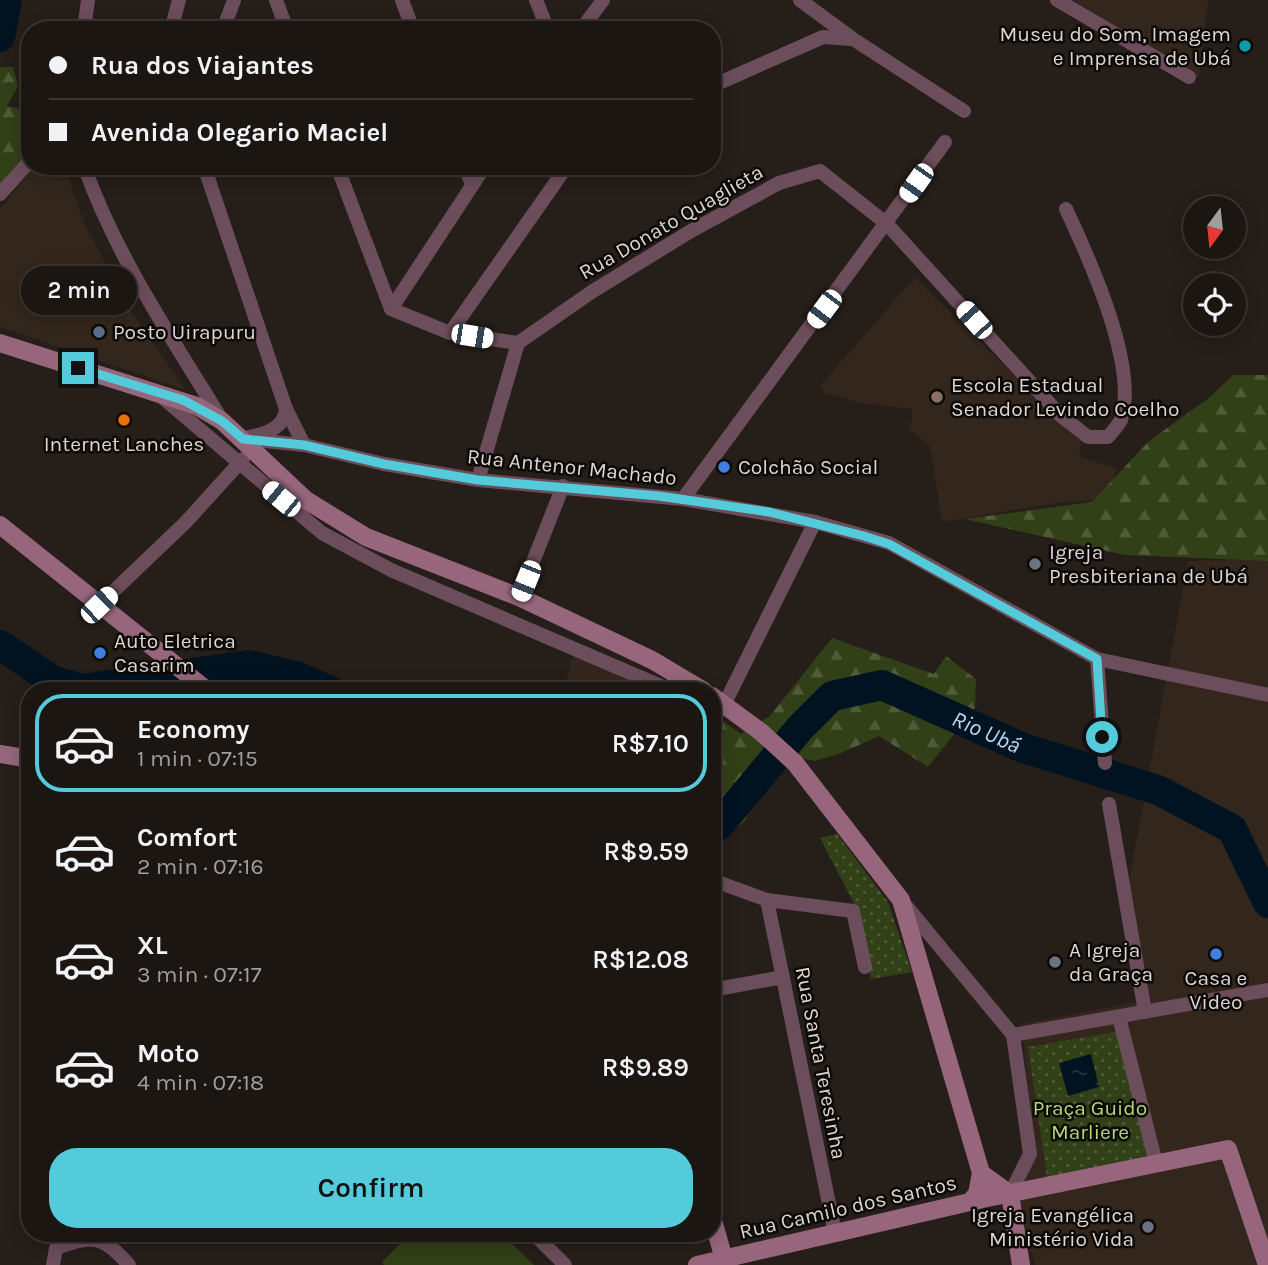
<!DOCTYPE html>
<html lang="en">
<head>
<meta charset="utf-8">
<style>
	body { margin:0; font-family:Karla,sans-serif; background:#251f1b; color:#f1f3f6; height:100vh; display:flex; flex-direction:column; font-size:26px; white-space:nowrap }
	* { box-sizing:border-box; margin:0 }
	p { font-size:23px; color:#a09f9f }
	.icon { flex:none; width:38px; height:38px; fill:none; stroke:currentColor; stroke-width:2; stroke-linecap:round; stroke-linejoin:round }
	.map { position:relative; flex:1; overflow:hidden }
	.drawer { position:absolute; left:21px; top:682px; width:700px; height:560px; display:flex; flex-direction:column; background:#1c1612; border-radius:28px; box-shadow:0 4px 18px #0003,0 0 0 2px #3a3532 }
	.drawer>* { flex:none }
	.top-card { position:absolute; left:21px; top:21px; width:700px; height:154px; border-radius:28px; box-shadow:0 4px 18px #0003,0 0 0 2px #3a3532; display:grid; align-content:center; height:154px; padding:0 28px; background:#1c1612 }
	.needle { width:46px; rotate:195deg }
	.buttons { position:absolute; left:1183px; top:196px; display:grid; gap:14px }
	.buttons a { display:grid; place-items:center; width:63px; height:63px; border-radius:50%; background:#1c1612; box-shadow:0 4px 18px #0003,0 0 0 2px #3a3532; font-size:35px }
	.end { position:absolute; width:32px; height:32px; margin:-16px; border:9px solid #53cbda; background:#111; box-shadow:0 0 0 4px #111 }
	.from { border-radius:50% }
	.bubble { position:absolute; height:49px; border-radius:24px; background:#1c1612; box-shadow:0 4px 18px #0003,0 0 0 2px #3a3532; font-size:23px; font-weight:600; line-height:49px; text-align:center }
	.car { position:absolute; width:21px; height:42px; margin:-21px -10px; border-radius:9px; box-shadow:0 0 5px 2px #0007; background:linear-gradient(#fff 24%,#345 0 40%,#fff 0 76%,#345 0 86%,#fff 0) }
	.top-card b { display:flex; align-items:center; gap:24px; height:66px; font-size:26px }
	.top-card b+b { border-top:2px solid #3a3532 }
	.top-card i { width:18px; height:18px; background:#f1f3f6 }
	ul { padding:12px 0 0; list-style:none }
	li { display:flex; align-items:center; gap:21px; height:98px; margin:0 14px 10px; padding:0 14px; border:4px solid transparent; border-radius:28px }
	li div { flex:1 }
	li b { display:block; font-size:26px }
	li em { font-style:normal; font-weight:600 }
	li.on { border-color:#53cbda }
	li>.icon { width:63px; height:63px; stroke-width:1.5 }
	.button { display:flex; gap:14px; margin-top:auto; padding:14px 28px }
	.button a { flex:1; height:80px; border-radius:28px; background:#53cbda; color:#111; font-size:28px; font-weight:600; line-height:80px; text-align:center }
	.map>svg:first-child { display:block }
	.built { fill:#33271d }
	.forest { fill:url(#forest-firs) }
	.park { fill:url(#park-dots) }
	.pitch { fill:#324018 }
	.water { fill:url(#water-ripples) }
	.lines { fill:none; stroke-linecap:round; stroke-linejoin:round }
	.river { stroke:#011221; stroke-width:30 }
	.street { stroke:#6c4d5b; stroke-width:14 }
	.secondary { stroke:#97667c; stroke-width:18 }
	.route { stroke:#53cbda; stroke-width:9 }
	.culture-dot { fill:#0f9aa8; stroke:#0c0907; stroke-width:2.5 }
	.service-dot { fill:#5c6f8a; stroke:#0c0907; stroke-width:2.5 }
	.education-dot { fill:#8d6e63; stroke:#0c0907; stroke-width:2.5 }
	.food-dot { fill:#e8710a; stroke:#0c0907; stroke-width:2.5 }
	.shop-dot { fill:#3f7fe0; stroke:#0c0907; stroke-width:2.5 }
	.worship-dot { fill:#6b7280; stroke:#0c0907; stroke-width:2.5 }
	.labels { text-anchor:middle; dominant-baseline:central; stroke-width:5; stroke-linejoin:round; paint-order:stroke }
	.poi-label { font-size:21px; fill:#dcd7d3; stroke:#0c0907; text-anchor:start }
	.street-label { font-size:21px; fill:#dcd7d3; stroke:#0c0907 }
	.park-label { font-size:21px; fill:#b2d775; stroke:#0c0907 }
	.water-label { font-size:23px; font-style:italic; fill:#b8d8f5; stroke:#0c0907 }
</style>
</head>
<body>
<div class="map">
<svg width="1268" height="1265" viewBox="0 0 1268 1265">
	<defs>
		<pattern id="forest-firs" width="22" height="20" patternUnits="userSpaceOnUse" patternTransform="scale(1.75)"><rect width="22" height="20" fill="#324018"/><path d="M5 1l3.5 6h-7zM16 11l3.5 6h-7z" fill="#4f5b39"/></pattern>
		<pattern id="park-dots" width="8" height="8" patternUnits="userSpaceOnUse" patternTransform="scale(1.75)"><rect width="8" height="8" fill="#324018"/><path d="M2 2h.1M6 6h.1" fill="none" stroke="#4f5b39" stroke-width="1.8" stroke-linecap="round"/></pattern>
		<pattern id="water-ripples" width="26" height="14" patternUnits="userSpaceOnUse" patternTransform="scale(1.75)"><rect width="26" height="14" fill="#011221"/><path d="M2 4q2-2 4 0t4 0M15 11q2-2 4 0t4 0" fill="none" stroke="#253440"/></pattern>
	</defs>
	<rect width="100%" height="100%" fill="#261e18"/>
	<g class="built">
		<path d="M1072,0H1208L1199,78Z"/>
		<path d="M35,166H64L84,222L126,304L186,390L0,327V209Z"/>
		<path d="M915,277L1081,442L1079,457L1117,468L1107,500L1055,503L942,522L930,446L910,429L913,409L860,403L826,393L820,386Z"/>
		<path d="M1268,559V1265H1035L1016,1198L1033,1163L1022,1024L1146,1000L1126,897L1188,561Z"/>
		<path d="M574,653L633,677L627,691H563Z"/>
	</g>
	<g class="forest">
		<path d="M0,67H13L18,86L7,106L30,111V159L0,185Z"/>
		<path d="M1233,375H1268V561L1125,555L965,519L1092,502L1148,442L1210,397Z"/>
		<path d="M832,638L934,674L946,656L976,679L975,708L928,767L879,736L839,754L815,761L781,754L755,786L746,820L712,847V713L741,734L770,716Z"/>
	</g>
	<g class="park">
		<path d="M837,834L888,902L912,972L871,979L857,909L820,838Z"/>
		<path d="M1120,1031L1149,1158L1048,1183L1028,1047Z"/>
	</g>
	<path class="pitch" d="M410,1234H502L534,1265H384L382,1262Z"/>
	<path class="water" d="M1091,1054L1099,1087L1068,1096L1059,1063Z"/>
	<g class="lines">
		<g class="river">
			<path d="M0,37L7,0"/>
			<path d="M0,645L52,680L82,689L248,665L296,676L330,691"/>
			<path id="s1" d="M712,830L720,824L800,728L832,696L882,685L1023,748L1158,790L1232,829L1268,903"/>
		</g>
		<g class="street">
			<path d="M276,0L287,30"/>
			<path d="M402,0L413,30"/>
			<path d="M536,0L548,30"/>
			<path d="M800,0L853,39L964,111"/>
			<path d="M1057,0L1189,77"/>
			<path d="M84,30L88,0"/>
			<path d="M171,30L179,0"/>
			<path d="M223,30L234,0"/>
			<path d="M581,30L603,0"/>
			<path d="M712,86L823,37L851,39"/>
			<path d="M84,166C117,258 171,337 222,420"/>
			<path d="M204,166L286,409L304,445"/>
			<path d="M337,166L391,309L450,333L518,343"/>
			<path d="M465,166L472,185"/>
			<path d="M0,194L30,161"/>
			<path d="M391,309L485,166"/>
			<path d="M450,333L567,166"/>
			<path d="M163,398L322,533L391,570L663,687"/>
			<path d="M249,437C266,434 284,428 286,409"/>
			<path d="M243,439L304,445L384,464L478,480L683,499L815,522L889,543L1097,659L1268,695"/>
			<path d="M478,480L518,343L593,291L691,231L779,183L820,171L887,224L1060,415L1088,437H1108C1112,432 1118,426 1121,420C1139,367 1089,258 1066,209"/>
			<path d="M683,499L945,142"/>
			<path d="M519,597L563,486"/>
			<path d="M99,605L186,522L243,459"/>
			<path d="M1097,659L1105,763"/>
			<path d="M725,703L815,522"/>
			<path d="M1109,804L1145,1012"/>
			<path d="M712,880L767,900L853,911L865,967"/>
			<path d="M767,900L835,1233"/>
			<path d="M902,901L1013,1035"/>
			<path d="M712,990L783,977"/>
			<path d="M1119,1017L1156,1163"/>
			<path d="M1013,1035L1268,990"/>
			<path d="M1010,1194L1030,1154L1013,1035"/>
			<path d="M534,1234L565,1265"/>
			<path d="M53,1265L56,1248C94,1235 102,1235 129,1265"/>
		</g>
		<g class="secondary">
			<path d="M0,343L197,406L222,421L306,500L366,537L519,597L652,660L704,691"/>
			<path d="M0,525L208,691"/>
			<path d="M712,696L761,732L795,763L901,900L981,1173L977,1194L970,1202"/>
			<path d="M0,754L30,759"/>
			<path d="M981,1173L1010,1194L1021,1265"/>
			<path d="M712,1217L724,1259"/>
			<path d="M697,1265L987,1198L1228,1149L1267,1265"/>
		</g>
	</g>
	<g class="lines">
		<path class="route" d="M78,368L183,400L222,421L243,439L304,445L384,464L478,480L659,496L769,512L864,536L889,544L1097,659L1102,737"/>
	</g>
	<circle class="culture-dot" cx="1245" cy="46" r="7"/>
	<circle class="service-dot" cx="99" cy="332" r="7"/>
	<circle class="education-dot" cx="937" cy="397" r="7"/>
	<circle class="food-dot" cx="124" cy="420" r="7"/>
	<g class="shop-dot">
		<circle cx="724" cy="467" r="7"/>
		<circle cx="100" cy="653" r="7"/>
		<circle cx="1216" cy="954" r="7"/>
	</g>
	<g class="worship-dot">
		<circle cx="1035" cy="564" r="7"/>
		<circle cx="1055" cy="962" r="7"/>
		<circle cx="1148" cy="1227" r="7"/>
	</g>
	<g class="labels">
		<g class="poi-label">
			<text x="1231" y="34" text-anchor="end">Museu do Som, Imagem<tspan x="1231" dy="24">e Imprensa de Ubá</tspan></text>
			<text x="113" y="332">Posto Uirapuru</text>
			<text x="951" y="385">Escola Estadual<tspan x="951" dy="24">Senador Levindo Coelho</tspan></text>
			<text x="124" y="444" text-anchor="middle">Internet Lanches</text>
			<text x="738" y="467">Colchão Social</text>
			<text x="1049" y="552">Igreja<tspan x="1049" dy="24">Presbiteriana de Ubá</tspan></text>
			<text x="114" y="641">Auto Eletrica<tspan x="114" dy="24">Casarim</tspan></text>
			<text x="1069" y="950">A Igreja<tspan x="1069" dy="24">da Graça</tspan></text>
			<text x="1216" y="978" text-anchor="middle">Casa e<tspan x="1216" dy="24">Video</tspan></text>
			<text x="1134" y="1215" text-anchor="end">Igreja Evangélica<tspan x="1134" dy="24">Ministério Vida</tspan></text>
		</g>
		<g class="street-label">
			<text transform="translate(671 222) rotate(-30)">Rua Donato Quaglieta</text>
			<text transform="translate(572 467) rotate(6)">Rua Antenor Machado</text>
			<text transform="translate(821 1063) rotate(79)">Rua Santa Teresinha</text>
			<text transform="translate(848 1207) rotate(-13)">Rua Camilo dos Santos</text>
		</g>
		<g class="park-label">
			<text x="1090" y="1108">Praça Guido<tspan x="1090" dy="24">Marliere</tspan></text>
		</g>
		<g class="water-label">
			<text stroke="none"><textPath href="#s1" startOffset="346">Rio Ubá</textPath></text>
		</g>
	</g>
</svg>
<div class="buttons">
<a><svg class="needle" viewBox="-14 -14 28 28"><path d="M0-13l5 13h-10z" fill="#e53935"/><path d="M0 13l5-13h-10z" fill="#a09f9f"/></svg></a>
<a><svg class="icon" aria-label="locate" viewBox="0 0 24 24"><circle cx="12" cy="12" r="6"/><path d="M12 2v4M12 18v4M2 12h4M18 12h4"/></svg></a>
</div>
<i class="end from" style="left:1102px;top:737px"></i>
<i class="end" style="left:78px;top:368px"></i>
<div class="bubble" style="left:21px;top:266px;width:116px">2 min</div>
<i class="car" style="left:916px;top:183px;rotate:215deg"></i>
<i class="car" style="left:824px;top:309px;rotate:217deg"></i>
<i class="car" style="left:974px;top:320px;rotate:318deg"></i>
<i class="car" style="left:472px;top:336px;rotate:99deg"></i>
<i class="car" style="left:281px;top:499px;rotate:309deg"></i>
<i class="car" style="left:526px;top:581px;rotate:202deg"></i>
<i class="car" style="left:99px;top:605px;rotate:46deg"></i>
<div class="top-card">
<b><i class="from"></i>Rua dos Viajantes</b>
<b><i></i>Avenida Olegario Maciel</b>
</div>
<section class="drawer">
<ul>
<li class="on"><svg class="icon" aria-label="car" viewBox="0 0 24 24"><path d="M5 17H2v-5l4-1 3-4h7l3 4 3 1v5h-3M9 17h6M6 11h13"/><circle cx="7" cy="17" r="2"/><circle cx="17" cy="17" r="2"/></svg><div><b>Economy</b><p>1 min · 07:15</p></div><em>R$7.10</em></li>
<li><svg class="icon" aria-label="car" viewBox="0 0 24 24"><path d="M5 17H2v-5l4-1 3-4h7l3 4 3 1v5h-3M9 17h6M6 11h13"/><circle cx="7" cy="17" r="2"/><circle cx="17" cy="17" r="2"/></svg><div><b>Comfort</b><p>2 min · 07:16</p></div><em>R$9.59</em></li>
<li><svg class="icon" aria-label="car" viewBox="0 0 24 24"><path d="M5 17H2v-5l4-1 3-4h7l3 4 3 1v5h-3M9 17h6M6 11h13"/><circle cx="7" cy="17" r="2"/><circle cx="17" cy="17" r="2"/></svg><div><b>XL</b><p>3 min · 07:17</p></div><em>R$12.08</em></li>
<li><svg class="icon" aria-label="car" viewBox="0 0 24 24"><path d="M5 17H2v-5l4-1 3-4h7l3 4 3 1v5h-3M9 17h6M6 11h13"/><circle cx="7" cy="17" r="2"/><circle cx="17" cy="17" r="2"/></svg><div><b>Moto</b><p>4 min · 07:18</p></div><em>R$9.89</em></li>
</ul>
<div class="button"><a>Confirm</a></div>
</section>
</div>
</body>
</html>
